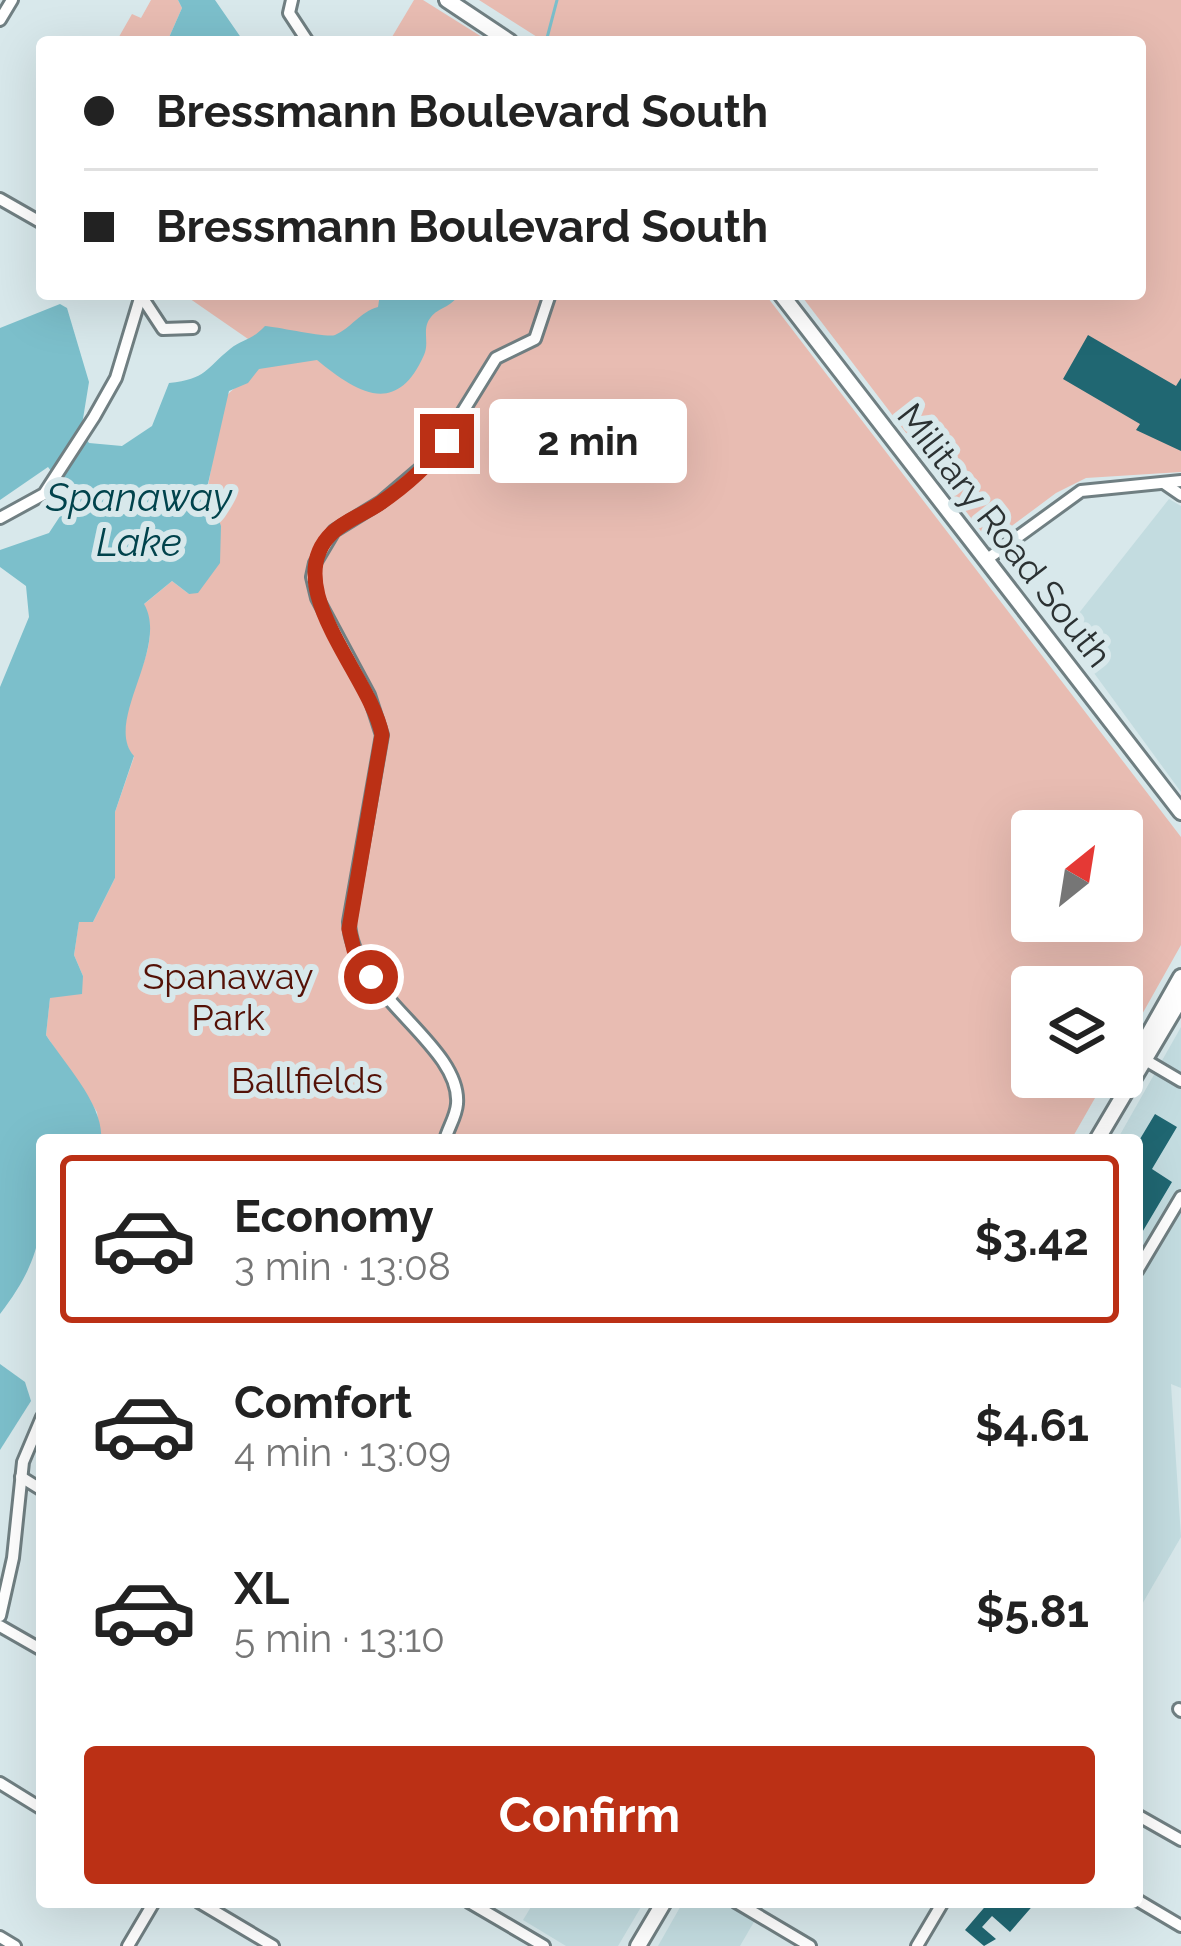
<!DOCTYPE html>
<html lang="en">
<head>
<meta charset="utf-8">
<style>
	body { margin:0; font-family:Raleway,sans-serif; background:#f2f2f2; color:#222; height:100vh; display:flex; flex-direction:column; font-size:45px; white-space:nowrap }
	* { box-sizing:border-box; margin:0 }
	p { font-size:39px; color:#767676 }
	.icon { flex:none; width:66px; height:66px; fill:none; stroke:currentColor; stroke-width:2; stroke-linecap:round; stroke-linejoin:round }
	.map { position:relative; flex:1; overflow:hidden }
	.panel { position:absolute; left:36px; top:1134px; width:1107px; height:774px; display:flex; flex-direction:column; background:#fff; border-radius:12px; box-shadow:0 12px 48px #0002 }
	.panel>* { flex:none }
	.banner { position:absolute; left:36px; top:36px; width:1110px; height:264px; border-radius:12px; box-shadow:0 12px 48px #0002; display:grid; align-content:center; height:264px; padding:0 48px; background:#fff }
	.needle { width:78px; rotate:30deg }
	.fabs { position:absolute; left:1011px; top:810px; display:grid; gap:24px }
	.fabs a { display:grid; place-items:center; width:132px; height:132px; border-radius:12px; background:#fff; box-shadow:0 12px 48px #0002; font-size:60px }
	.end { position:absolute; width:54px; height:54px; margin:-27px; border:15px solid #bb3015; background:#fff; box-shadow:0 0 0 6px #fff }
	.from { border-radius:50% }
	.bubble { position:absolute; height:84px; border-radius:12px; background:#fff; box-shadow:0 12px 48px #0002; font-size:39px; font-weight:700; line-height:84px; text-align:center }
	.banner b { display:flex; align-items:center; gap:42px; height:114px; font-size:45px }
	.banner b+b { border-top:3px solid #e0e0e0 }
	.banner i { width:30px; height:30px; background:#222 }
	ul { padding:21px 0 0; list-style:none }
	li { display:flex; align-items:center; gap:36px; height:168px; margin:0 24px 18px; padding:0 24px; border:6px solid transparent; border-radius:12px }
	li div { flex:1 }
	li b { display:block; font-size:45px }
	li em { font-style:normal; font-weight:700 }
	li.active { border-color:#bb3015 }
	li>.icon { width:108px; height:108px; stroke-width:1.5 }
	.button { display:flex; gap:24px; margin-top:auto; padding:24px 48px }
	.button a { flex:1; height:138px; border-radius:12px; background:#bb3015; color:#fff; font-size:48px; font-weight:700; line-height:138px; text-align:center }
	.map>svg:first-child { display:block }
	.built { fill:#c3dce0 }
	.green { fill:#e8bcb2; fill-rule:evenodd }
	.water { fill:#7cbfcb }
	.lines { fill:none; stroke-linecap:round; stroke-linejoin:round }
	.stream { stroke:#7cbfcb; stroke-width:3 }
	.building { fill:#206772 }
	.minor-casing { stroke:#707f82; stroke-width:16 }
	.major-casing { stroke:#707f82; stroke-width:20 }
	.minor { stroke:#fff; stroke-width:10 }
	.major { stroke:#fff; stroke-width:14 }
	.route { stroke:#bb3015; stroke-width:15 }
	.labels { text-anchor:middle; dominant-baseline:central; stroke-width:12; stroke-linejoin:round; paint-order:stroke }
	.street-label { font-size:36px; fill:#2b3132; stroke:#d8e8eb }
	.park-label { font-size:36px; fill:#541106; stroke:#d8e8eb }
	.water-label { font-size:39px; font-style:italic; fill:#01434c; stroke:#d8e8eb }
</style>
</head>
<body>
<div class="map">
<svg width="1181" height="1946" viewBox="0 0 1181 1946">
	<rect width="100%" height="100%" fill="#d8e8eb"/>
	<g class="built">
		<path d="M1169,499L1181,506V792L1064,632Z"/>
		<path d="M1181,1027V1388L1171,1384L1181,1537L1137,1613V1140H1117Z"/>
		<path d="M534,1902H644L618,1946H566L523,1920Z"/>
		<path d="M683,1902H724L755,1920L740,1946H658Z"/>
	</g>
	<g class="green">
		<path d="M151,0H178L182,8L167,42H116L132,14L141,18Z"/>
		<path d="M414,0H423L490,42H389Z"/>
		<path d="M479,0H1181V472L1086,478L1056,493L997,537L984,535L800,294H1140V42H545Z"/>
		<path d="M183,294H765L1181,837V945L1122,1050V987H1032V1077H1107L1071,1140H101L97,1112L46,1035L50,997L83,976L74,955L79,921L93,922L115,878V812L134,757C100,716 172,650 143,605L172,581L189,594L223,401C232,386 247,382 258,369L251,341ZM1032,831H1122V921H1032Z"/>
	</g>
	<g class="water">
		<path d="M178,0H215L244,42H167L182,8Z"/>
		<path d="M380,294H459C451,308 439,307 431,317C421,329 430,342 424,355C396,419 355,391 317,360L259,369L248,383L229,391L207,488L221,526L220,563L198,593L189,594L172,581L144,604C170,648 103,722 134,756L115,812V878L93,922H79L74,955L83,976L82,994L50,998L46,1035C64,1063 105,1106 101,1140H42C42,1218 50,1249 0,1314V687L29,617L26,586L0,567V550L49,533L72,498L48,467L0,500V328L60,304L67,308L89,382L81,431L89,443L122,446L152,426L169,383C207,379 205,369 230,349C243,339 251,341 265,326C278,327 327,338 335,335C351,328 360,312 378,307Z"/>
		<path d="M0,1364L25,1382L31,1401L0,1450Z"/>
	</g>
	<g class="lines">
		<path class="stream" d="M547,38L557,0"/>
	</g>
	<g class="building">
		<path d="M1088,335L1176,386L1181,378V451L1136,430L1140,424L1063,379Z"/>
		<path d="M1155,1114L1177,1127L1152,1169L1172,1182L1137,1241V1144Z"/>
		<path d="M989,1902H1036L1010,1932L992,1916L982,1927L996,1939L984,1946L965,1930Z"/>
	</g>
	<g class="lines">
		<defs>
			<g id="minor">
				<path d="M292,0L289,13L308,42"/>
				<path d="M0,20L12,0"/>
				<path d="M0,199L42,223"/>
				<path d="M140,294L163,329L193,328"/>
				<path d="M1165,484L1181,495"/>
				<path d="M0,518L44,494L94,417L116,378L141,295"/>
				<path d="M986,560L1081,491L1181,481"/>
				<path d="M1147,1061L1181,1081"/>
				<path d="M445,1140C448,1128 456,1117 457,1104C462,1045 351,993 349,922L382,735L369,695L317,598L312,577L315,563L334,531L381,502L436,455L496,358L535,339L550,294"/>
				<path d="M1137,1271L1181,1197"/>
				<path d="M21,1477L42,1490"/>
				<path d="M0,1616L13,1558L23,1462L42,1417"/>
				<path d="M0,1626L42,1650"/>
				<path d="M1179,1709L1181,1711"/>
				<path d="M0,1783L42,1809"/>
				<path d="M1137,1815L1181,1840"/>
				<path d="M1137,1900L1181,1926"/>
				<path d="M199,1902L273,1946"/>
				<path d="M469,1902L544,1946"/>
				<path d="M736,1902L810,1946"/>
				<path d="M0,1937L15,1946"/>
				<path d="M128,1946L154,1902"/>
				<path d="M917,1946L943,1902"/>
			</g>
			<g id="major">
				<path d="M447,0L510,42"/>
				<path d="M781,294L1181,812"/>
				<path d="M1135,1071L1134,1060L1181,977"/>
				<path d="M1097,1140L1181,998"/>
				<path d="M638,1946L664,1902"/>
			</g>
		</defs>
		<use href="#minor" class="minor-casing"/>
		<use href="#major" class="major-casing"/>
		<use href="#minor" class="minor"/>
		<use href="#major" class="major"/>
	</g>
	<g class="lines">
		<path class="route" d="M371,977L354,950L349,929L382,735C371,676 277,586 332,533C344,521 364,514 379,504C404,487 428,466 447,441"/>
	</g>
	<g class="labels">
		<g class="street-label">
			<text transform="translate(1005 535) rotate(52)">Military Road South</text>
		</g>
		<g class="park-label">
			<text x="228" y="976">Spanaway<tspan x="228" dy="41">Park</tspan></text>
			<text x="307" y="1080">Ballfields</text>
		</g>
		<g class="water-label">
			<text x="139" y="497">Spanaway<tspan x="139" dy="45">Lake</tspan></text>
		</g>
	</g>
</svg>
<div class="fabs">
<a><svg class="needle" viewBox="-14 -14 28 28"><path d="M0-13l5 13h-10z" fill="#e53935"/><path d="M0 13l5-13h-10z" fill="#767676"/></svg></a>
<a><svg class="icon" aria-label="layers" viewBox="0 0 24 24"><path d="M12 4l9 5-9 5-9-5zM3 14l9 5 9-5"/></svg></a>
</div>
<i class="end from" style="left:371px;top:977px"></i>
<i class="end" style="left:447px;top:441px"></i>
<div class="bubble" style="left:489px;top:399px;width:198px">2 min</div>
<div class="banner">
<b><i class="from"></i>Bressmann Boulevard South</b>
<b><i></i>Bressmann Boulevard South</b>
</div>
<section class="panel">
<ul>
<li class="active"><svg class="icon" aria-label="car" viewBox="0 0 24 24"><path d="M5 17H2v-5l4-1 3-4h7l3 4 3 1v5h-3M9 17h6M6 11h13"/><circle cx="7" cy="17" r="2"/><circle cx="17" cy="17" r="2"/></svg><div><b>Economy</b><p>3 min · 13:08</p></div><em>$3.42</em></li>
<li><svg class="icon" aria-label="car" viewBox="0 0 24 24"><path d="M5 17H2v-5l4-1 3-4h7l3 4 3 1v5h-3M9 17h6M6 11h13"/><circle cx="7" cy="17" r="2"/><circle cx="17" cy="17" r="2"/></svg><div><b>Comfort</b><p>4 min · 13:09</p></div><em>$4.61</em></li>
<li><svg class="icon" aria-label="car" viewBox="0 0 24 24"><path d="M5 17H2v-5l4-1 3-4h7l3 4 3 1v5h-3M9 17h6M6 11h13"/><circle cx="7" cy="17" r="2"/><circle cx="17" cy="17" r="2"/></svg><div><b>XL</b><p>5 min · 13:10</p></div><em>$5.81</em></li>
</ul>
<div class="button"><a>Confirm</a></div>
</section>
</div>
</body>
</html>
